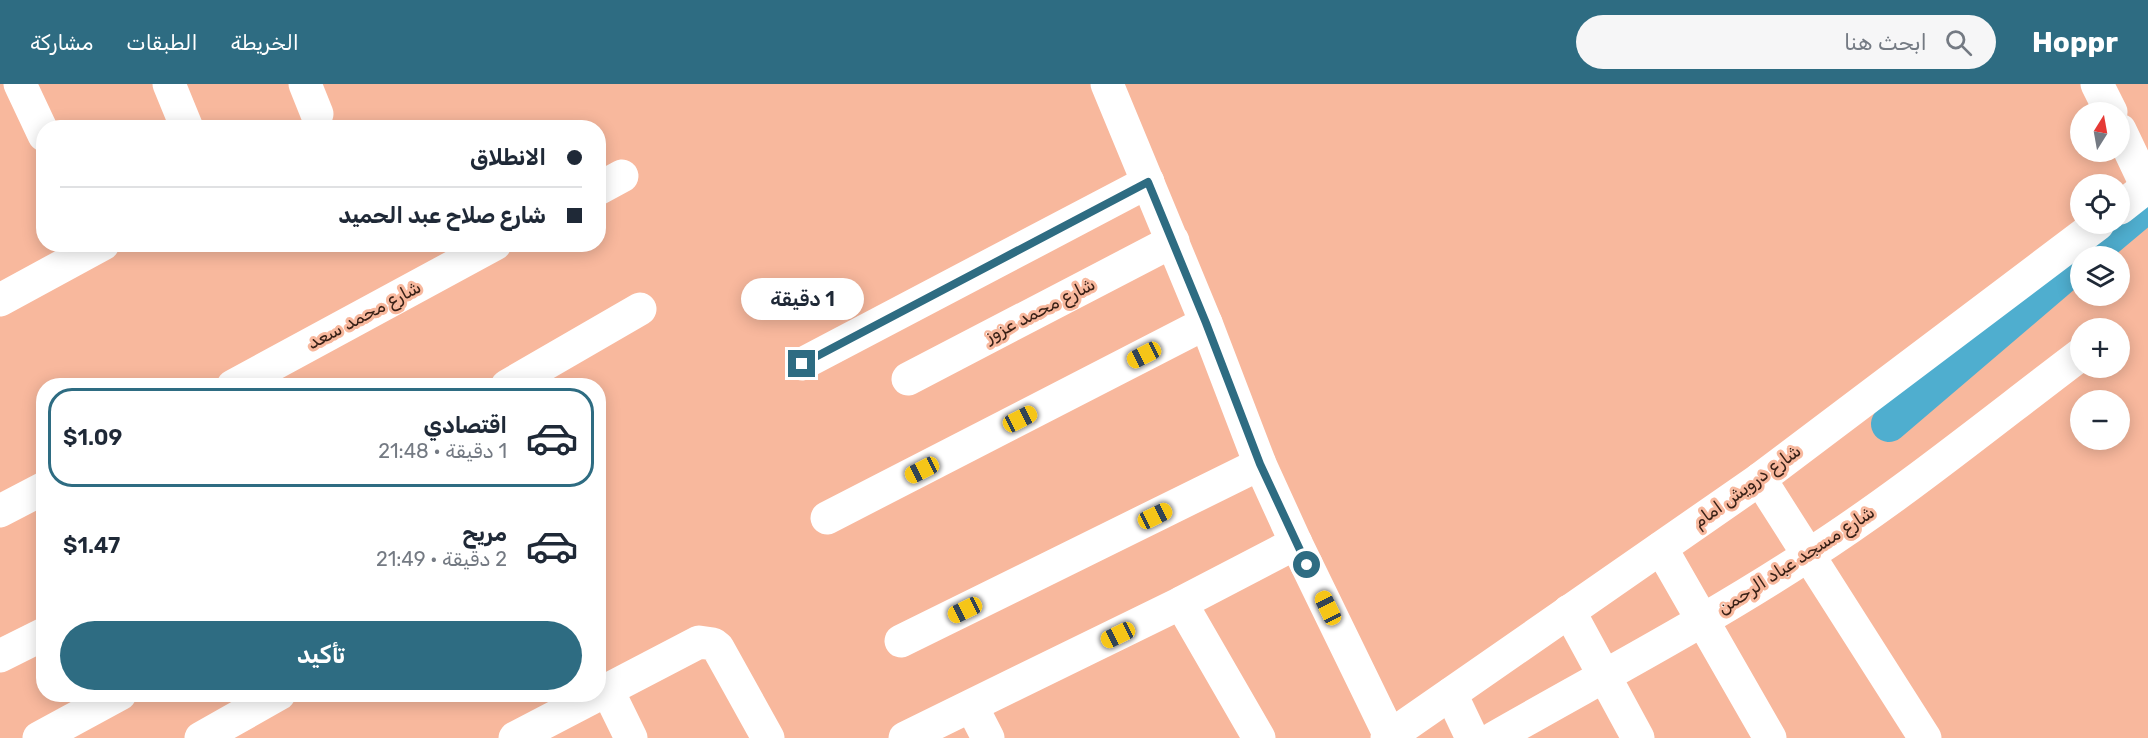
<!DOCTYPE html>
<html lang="ar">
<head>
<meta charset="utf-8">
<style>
	body { margin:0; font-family:Rubik,Cairo,sans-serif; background:#f6f6f7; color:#1f2937; direction:rtl; height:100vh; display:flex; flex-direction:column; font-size:22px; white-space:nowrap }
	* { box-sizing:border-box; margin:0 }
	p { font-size:20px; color:#747a83 }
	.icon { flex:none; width:33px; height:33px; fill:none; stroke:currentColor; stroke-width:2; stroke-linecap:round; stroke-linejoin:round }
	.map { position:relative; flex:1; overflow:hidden; direction:ltr }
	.details { position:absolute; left:36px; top:294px; width:570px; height:324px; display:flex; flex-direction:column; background:#fff; border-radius:24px; box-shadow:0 3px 15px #0003; direction:rtl }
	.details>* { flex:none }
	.hud { position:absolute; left:36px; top:36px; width:570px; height:132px; border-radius:24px; box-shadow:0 3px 15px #0003; direction:rtl; display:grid; align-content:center; height:132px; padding:0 24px; background:#fff }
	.needle { width:39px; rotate:11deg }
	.buttons { position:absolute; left:2070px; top:18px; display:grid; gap:12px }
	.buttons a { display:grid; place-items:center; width:60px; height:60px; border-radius:50%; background:#fff; box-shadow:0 3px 15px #0003; font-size:30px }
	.end { position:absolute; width:27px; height:27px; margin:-14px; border:8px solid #2e6c82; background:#fff; box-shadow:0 0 0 3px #fff }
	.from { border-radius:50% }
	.bubble { position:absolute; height:42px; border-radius:21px; background:#fff; box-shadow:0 3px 15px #0003; font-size:20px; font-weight:600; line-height:42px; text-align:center; direction:rtl }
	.car { position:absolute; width:18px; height:36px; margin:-18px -9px; border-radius:8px; box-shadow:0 0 4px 2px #0007; background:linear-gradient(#f5c518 24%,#345 0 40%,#f5c518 0 76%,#345 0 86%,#f5c518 0) }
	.hud b { display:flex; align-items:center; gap:21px; height:57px; font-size:22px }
	.hud b+b { border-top:2px solid #e0e1e3 }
	.hud i { width:15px; height:15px; background:#1f2937 }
	ul { padding:10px 0 0; list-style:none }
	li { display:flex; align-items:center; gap:18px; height:99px; margin:0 12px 9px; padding:0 12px; border:3px solid transparent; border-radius:24px }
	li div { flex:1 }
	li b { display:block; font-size:22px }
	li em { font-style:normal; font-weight:600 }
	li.on { border-color:#2e6c82 }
	li>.icon { width:54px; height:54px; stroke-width:1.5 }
	.button { display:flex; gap:12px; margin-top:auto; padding:12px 24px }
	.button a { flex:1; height:69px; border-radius:36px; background:#2e6c82; color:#fff; font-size:24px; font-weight:600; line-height:69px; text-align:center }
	header { display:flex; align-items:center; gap:36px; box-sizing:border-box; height:84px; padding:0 30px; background:#2e6c82; color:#fff }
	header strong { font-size:28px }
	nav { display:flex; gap:33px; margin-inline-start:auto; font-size:21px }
	.search { width:420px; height:54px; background:#f6f6f7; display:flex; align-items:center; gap:15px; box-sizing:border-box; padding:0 21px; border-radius:33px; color:#747a83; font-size:22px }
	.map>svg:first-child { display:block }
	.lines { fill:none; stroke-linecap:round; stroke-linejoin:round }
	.canal { stroke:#4faecf; stroke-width:36 }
	.minor { stroke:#fff; stroke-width:33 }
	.route { stroke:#2e6c82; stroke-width:8 }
	.labels { text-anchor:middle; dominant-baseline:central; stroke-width:6; stroke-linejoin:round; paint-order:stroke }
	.street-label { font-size:18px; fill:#392117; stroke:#f8b89d }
</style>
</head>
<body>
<header>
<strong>Hoppr</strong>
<div class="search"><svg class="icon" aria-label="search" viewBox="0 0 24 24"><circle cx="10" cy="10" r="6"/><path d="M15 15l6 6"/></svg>ابحث هنا</div>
<nav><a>الخريطة</a><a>الطبقات</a><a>مشاركة</a></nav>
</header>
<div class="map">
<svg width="2148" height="654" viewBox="0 0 2148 654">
	<rect width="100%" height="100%" fill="#f8b89d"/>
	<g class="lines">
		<g class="canal">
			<path d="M2086,172L2148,120"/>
			<path d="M1889,340L2080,177"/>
		</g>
		<g class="minor">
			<path d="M20,0L44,51"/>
			<path d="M169,0L187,44"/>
			<path d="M305,0L317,30"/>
			<path d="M1107,0L1206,239L1260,380L1296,459L1390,652"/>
			<path d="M2097,0L2111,28"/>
			<path d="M2120,46L2147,103"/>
			<path d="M598,105L622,92"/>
			<path d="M2120,124L2148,102"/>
			<path d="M0,216L103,160"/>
			<path d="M802,280L1148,98"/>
			<path d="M908,295L1173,157"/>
			<path d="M233,302L495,160"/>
			<path d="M507,302L640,225"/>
			<path d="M1760,395L1925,654"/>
			<path d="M0,427L44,404"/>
			<path d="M827,434L1206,239"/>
			<path d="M1661,464L1770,654"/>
			<path d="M1181,519L1259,654"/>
			<path d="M1569,527L1638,654"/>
			<path d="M901,557L1260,380"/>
			<path d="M0,572L44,550"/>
			<path d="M608,607L631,654"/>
			<path d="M1451,610L1472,654"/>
			<path d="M972,623L988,654"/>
			<path d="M39,654L120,610"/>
			<path d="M201,654L279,610"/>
			<path d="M515,654L699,558L713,560L718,564L768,654"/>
			<path d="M905,654L1181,519L1296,459"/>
			<path d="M1387,654L1760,395L2098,140"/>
			<path d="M1494,654C1599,594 1706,538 1807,472C1902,411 1990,339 2080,271"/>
		</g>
	</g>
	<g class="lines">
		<path class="route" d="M802,280L1148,98L1206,239L1260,380L1307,481"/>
	</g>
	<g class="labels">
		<g class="street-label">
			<text transform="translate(1040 226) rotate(-27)">شارع محمد عزوز</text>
			<text transform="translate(364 231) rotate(-28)">شارع محمد سعد</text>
			<text transform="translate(1747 402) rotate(-36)">شارع درويش امام</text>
			<text transform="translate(1796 476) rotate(-33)">شارع مسجد عباد الرحمن</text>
		</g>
	</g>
</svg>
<div class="buttons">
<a><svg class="needle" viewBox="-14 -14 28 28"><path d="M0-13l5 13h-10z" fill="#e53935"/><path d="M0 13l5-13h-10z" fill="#747a83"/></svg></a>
<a><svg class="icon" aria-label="locate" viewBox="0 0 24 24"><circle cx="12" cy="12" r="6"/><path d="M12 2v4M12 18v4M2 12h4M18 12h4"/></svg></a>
<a><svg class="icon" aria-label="layers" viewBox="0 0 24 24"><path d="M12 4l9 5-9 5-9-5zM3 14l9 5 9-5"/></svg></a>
<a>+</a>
<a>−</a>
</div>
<i class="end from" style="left:1307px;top:481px"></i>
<i class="end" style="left:802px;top:280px"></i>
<div class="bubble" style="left:741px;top:194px;width:123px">1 دقيقة</div>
<i class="car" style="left:1144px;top:271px;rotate:243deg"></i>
<i class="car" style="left:1020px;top:335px;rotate:63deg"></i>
<i class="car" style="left:922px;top:386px;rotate:243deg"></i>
<i class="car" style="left:1155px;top:432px;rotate:64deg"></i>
<i class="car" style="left:1328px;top:524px;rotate:334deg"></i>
<i class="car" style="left:965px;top:526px;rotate:244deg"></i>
<i class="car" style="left:1118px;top:551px;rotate:244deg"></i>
<div class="hud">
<b><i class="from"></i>الانطلاق</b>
<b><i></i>شارع صلاح عبد الحميد</b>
</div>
<section class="details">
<ul>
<li class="on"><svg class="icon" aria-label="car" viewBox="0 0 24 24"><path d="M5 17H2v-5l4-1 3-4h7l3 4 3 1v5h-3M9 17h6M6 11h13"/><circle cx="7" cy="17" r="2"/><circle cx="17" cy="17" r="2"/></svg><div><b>اقتصادي</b><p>1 دقيقة · 21:48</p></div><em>$1.09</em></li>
<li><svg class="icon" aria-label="car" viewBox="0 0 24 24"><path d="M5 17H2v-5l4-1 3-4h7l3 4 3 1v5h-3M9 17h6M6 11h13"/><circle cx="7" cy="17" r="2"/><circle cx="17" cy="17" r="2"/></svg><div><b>مريح</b><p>2 دقيقة · 21:49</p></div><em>$1.47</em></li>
</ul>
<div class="button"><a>تأكيد</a></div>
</section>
</div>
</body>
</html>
